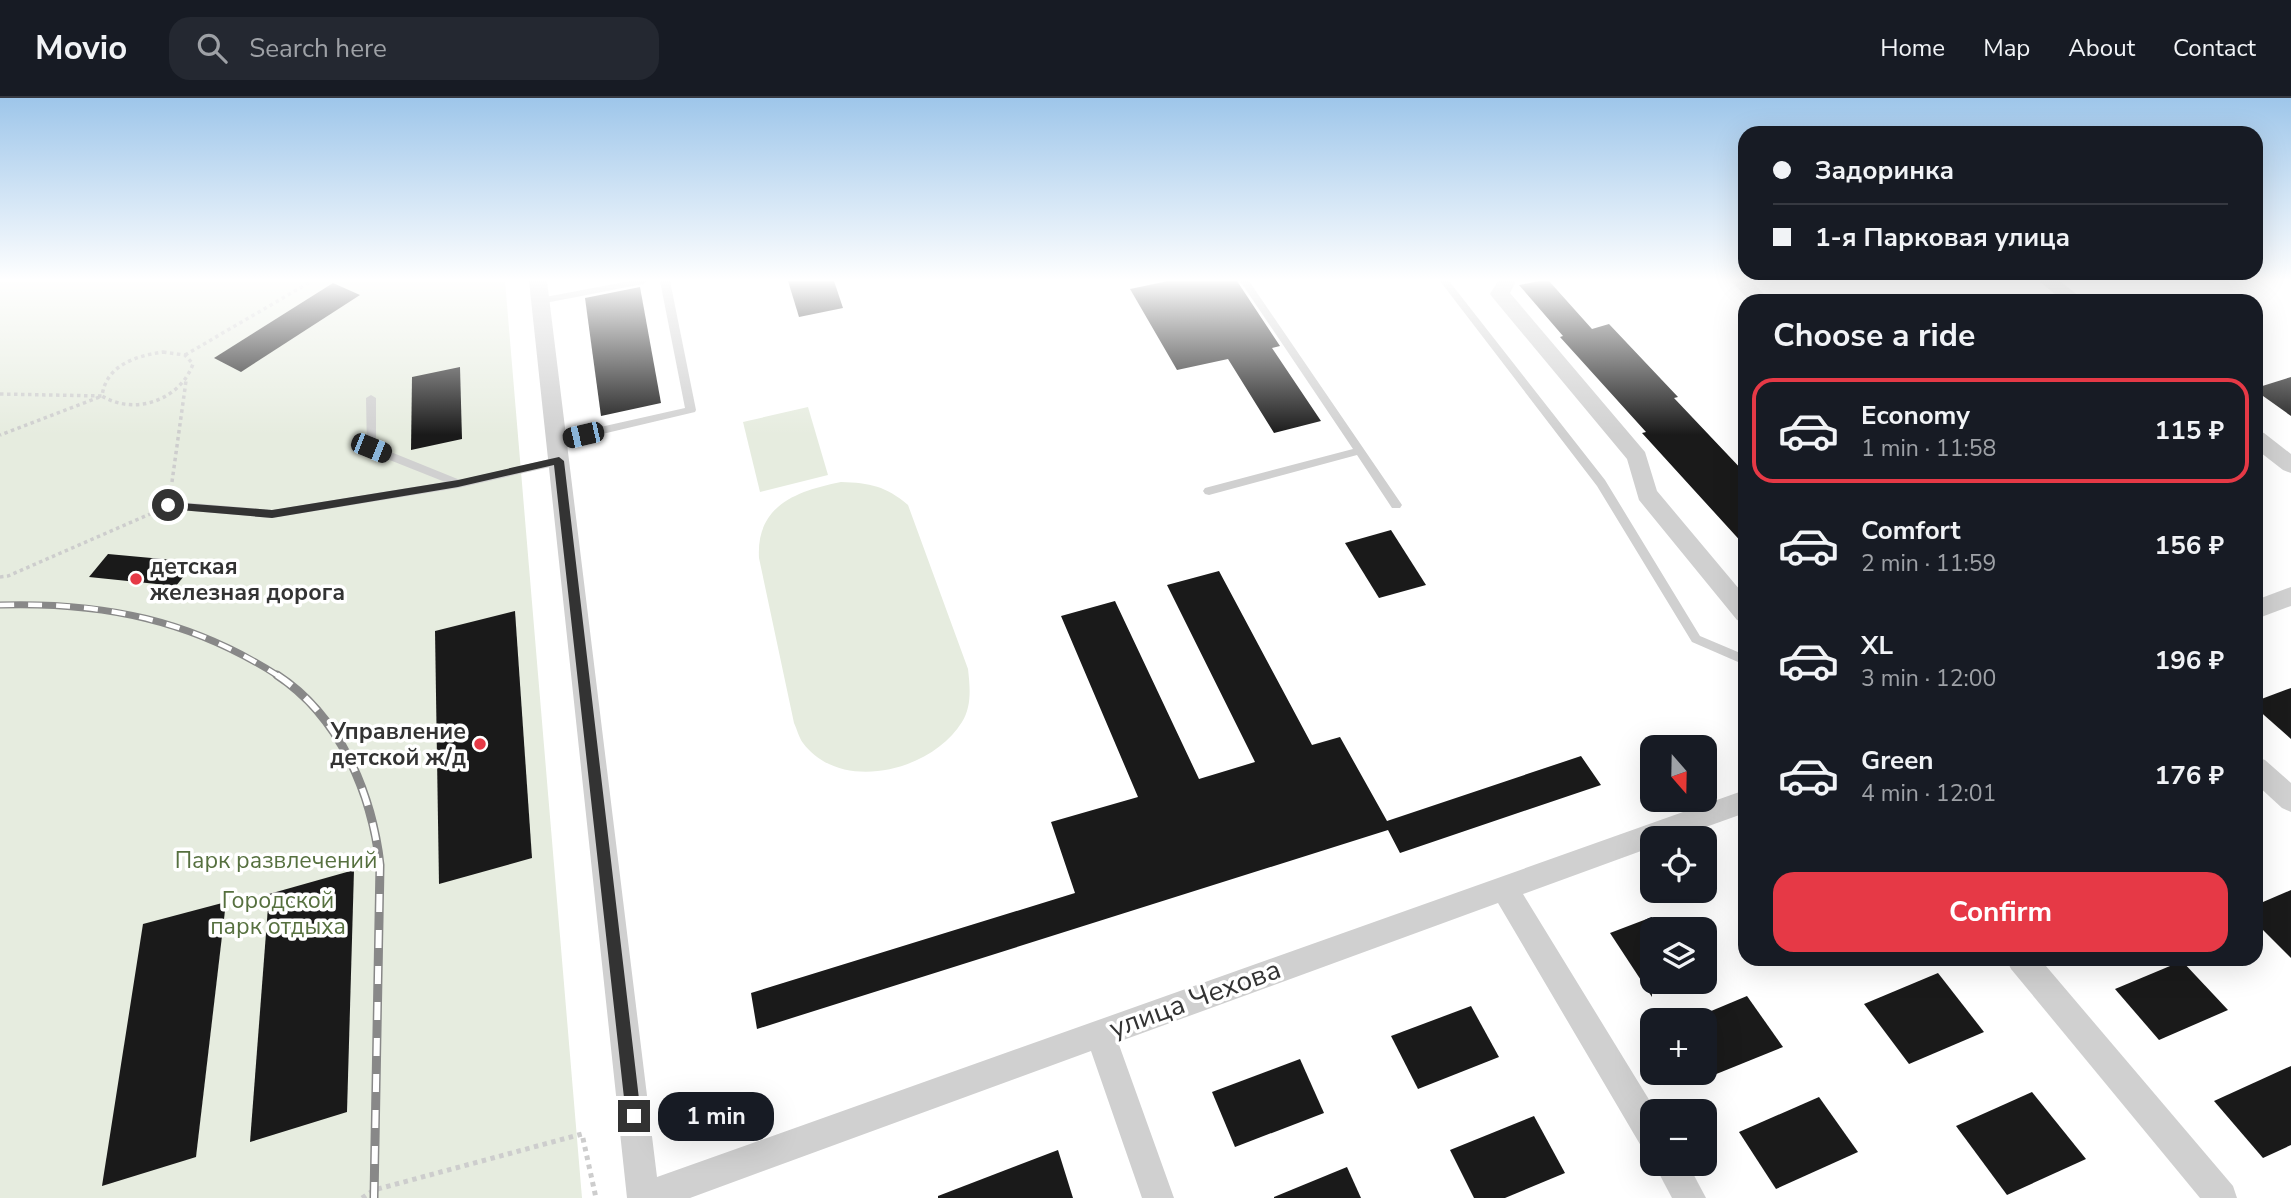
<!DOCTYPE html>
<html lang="en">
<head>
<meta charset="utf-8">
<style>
	body { margin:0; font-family:"Nunito Sans",sans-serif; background:#242831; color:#f1f3f6; height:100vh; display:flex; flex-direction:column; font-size:26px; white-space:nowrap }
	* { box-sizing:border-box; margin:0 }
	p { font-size:23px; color:#9ea1a6 }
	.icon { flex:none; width:38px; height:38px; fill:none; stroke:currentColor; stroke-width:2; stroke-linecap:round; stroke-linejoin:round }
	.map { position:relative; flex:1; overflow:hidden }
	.drawer { position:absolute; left:1738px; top:196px; width:525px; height:672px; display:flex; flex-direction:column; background:#171b24; border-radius:21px; box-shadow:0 7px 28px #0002 }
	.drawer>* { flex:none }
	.hud { position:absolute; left:1738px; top:28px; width:525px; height:154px; border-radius:21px; box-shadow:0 7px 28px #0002; display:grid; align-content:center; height:154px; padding:0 35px; background:#171b24 }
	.needle { width:46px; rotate:160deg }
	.fabs { position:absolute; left:1640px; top:637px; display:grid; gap:14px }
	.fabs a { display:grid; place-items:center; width:77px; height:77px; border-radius:14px; background:#171b24; box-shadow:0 7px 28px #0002; font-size:35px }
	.end { position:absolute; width:32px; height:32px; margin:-16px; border:9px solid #333; background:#fff; box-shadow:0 0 0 4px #fff }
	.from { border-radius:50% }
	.bubble { position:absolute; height:49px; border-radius:21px; background:#171b24; box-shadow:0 7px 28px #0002; font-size:23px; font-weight:700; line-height:49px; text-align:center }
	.car { position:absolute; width:21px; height:42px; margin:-21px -10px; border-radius:9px; box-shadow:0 0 5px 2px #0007; background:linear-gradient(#222 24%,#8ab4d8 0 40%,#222 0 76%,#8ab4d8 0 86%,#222 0) }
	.hud b { display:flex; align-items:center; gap:24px; height:66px; font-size:26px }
	.hud b+b { border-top:2px solid #363941 }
	.hud i { width:18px; height:18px; background:#f1f3f6 }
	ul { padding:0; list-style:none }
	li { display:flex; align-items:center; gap:21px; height:105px; margin:0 14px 10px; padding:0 21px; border:4px solid transparent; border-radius:21px }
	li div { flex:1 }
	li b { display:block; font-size:26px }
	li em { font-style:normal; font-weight:700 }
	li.current { border-color:#e63946 }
	li>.icon { width:63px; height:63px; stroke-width:1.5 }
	h2 { padding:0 35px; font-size:32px; line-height:84px }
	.cta { display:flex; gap:14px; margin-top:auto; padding:14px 35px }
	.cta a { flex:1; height:80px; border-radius:21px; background:#e63946; color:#fff; font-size:28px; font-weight:700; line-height:80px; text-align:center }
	header { display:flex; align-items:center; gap:42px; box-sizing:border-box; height:98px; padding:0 35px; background:#171b24; border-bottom:2px solid #363941 }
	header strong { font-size:33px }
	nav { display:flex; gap:38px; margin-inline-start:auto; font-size:24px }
	.search { width:490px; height:63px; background:#242831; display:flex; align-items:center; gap:18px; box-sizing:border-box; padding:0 24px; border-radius:21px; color:#9ea1a6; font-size:26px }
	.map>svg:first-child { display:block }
	.green { fill:#e6ecdf }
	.building { fill:#1a1a1a }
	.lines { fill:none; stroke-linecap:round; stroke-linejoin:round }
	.path-far1 { stroke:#cdcdcd; stroke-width:3.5; stroke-dasharray:3.5 3.5; stroke-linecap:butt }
	.path { stroke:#cdcdcd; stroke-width:5; stroke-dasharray:4.5 4.5; stroke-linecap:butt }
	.lane { fill:#d0d0d0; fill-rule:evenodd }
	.street { fill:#d0d0d0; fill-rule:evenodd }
	.rail-far1-casing { stroke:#888; stroke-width:7 }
	.rail-casing { stroke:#888; stroke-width:9 }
	.rail-far1 { stroke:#fff; stroke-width:4.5; stroke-dasharray:14; stroke-linecap:butt }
	.rail { stroke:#fff; stroke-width:6; stroke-dasharray:18; stroke-linecap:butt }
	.route { fill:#333 }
	.poi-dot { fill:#e63946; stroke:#fff; stroke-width:2.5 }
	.labels { text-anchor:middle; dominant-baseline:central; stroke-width:7; stroke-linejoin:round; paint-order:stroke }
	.poi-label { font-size:23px; font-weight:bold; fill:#333; stroke:#fff; text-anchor:start }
	.park-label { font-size:23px; fill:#56703f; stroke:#fff }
	.near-street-label { font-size:28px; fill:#333; stroke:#fff }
</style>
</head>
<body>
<header>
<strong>Movio</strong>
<div class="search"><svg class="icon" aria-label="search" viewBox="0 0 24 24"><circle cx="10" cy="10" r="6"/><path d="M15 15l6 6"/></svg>Search here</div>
<nav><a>Home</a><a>Map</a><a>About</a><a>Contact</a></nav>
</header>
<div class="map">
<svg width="2291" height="1100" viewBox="0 0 2291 1100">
	<rect width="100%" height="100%" fill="#fff"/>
	<g class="green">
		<path d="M0,183H505L582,1100H0Z"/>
		<path d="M808,309L828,377L760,394L743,324Z"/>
		<path d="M841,384C870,385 886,388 908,407L968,571C970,589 972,608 962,624C932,673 841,696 803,645C799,640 797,631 794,625L759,460C756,407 797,393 841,384Z"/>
	</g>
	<g class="building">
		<path d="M788,183H834L843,210L799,219Z"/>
		<path d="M1168,183H1237L1280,248L1272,250L1321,323L1274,335L1228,261L1177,272L1130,191Z"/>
		<path d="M1540,183H1549L1592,231L1609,226L1678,299L1674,300L1745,375V448L1642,335L1646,334L1560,239L1563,238L1519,187Z"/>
		<path d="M333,185L360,197L241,274L214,260Z"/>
		<path d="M640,189L661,305L601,318L585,200Z"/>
		<path d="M460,269L462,341L411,352L412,279Z"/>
		<path d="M2291,279V318L2256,293V290Z"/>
		<path d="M1391,432L1426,487L1379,500L1345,445Z"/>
		<path d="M108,456L195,464L176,488L89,479Z"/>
		<path d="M1219,473L1312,647L1340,639L1387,723L1581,658L1601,687L1400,755L1388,732L757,931L751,895L1075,795L1051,724L1138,699L1061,518L1115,503L1199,681L1255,664L1167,487Z"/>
		<path d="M515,513L532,760L439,786L435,533Z"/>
		<path d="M2291,590V641L2256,610V603Z"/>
		<path d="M354,772L347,1014L250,1044L269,796Z"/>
		<path d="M2291,792V860L2256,825V807Z"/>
		<path d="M226,804L196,1059L102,1088L143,826Z"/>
		<path d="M1652,819V899L1610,835Z"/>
		<path d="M2182,863L2228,912L2159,942L2115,891Z"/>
		<path d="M1938,875L1984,934L1909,966L1864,906Z"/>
		<path d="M1747,898L1783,949L1704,981V916Z"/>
		<path d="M1471,908L1499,959L1418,991L1391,938Z"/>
		<path d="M1300,961L1324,1015L1235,1049L1212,994Z"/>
		<path d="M2291,968V1047L2263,1060L2214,1003Z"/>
		<path d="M2032,994L2086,1061L2007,1097L1956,1028Z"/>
		<path d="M1819,999L1858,1054L1776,1091L1739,1034Z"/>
		<path d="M1534,1018L1565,1075L1505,1100H1474L1450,1052Z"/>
		<path d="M1058,1052L1073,1100H938V1098Z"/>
		<path d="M1347,1069L1361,1100H1274V1099Z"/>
	</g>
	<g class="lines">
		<g class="path-far1">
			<path d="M163,254L185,257L193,266C180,302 135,318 102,298C106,267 136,258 163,254Z"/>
			<path d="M185,257L312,183"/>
			<path d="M0,296L102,298L0,337"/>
			<path d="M171,391L186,283"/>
			<path d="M0,479L8,478L150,416"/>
		</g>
		<path class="path" d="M362,1100L374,1092L582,1036L596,1100"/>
		<g class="lane">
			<path d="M630,183H648L643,186L540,206L535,203L540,200Z"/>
			<path d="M660,183H670L696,312L695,314L556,347L552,346L551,343L552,340L556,339L685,310Z"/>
			<path d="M1240,183H1249L1400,404L1402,407L1400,410H1392L1357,357L1209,397L1205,396L1203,393L1205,390L1353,351Z"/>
			<path d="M1440,183H1449L1605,382L1700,538L1745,557V567L1692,544L1597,388Z"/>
			<path d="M371,297L376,300V348L460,382L559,359L564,363L559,367L458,390L272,420L168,411L162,407L168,403L272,412L445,384L367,353L366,300Z"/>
		</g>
		<g class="street">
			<path d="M529,183H547L657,1079L1745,692V715L1675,740H1652V749L1523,796L1656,1013H1652V1053L1641,1048L1498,805L1118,944L1174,1100H1142L1091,953L690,1100H627Z"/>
			<path d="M1498,183H1516L1510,195L1645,354L1657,393L1745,498V524L1737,522L1639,402L1627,361L1493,200L1490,196Z"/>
			<path d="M1731,183H1751L1771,203H1750Z"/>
			<path d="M2039,183H2060L2085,203H2063Z"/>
			<path d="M2256,333L2264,335L2291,356V375L2283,372L2256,351Z"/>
			<path d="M2291,489V508L2256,521V502Z"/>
			<path d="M2256,659L2265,662L2291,685V714L2282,710L2256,686Z"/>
			<path d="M2006,861H2040L2233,1088L2237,1100H2200L2011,871Z"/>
			<path d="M1654,1066H1688L1706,1100H1672Z"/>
		</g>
		<defs>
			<path id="rail-far1" d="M0,507C104,504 192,522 280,579"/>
			<path id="rail" d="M277,577C340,618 372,696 380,767L374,1100"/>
		</defs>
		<use href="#rail-far1" class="rail-far1-casing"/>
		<use href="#rail" class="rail-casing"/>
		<use href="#rail-far1" class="rail-far1"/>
		<use href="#rail" class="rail"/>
	</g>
	<linearGradient id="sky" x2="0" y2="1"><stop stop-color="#9ec6ea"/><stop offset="0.54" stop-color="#fff"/><stop offset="1" stop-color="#fff" stop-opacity="0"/></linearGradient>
	<rect width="2291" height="337" fill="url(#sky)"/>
	<path class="route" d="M559,359L564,363L641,1018L639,1023L634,1025L628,1023L626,1018L554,367L458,389L272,420L168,411L163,407L168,404L272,412L458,382Z"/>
	<g class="poi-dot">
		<circle cx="136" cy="481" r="7"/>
		<circle cx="480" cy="646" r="7"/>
	</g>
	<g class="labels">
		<g class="poi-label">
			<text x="150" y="468">детская<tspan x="150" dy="26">железная дорога</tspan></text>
			<text x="466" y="633" text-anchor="end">Управление<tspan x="466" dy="26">детской ж/д</tspan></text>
		</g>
		<g class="park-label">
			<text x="276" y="762">Парк развлечений</text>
			<text x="278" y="802">Городской<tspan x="278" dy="26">парк отдыха</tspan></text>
		</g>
		<g class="near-street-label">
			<text transform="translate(1195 901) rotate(-20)">улица Чехова</text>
		</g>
	</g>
</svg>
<div class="fabs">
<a><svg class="needle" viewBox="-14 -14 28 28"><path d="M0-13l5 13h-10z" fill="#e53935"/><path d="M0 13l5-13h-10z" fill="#9ea1a6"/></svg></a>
<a><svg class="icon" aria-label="locate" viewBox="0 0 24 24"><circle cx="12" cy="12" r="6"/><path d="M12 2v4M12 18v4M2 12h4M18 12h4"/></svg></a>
<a><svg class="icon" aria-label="layers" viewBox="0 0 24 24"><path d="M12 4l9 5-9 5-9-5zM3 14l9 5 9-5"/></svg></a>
<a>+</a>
<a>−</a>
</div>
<i class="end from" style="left:168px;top:407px"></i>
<i class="end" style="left:634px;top:1018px"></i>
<div class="bubble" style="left:658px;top:994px;width:116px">1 min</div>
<i class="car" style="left:583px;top:337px;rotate:257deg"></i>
<i class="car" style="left:371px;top:350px;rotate:112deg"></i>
<div class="hud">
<b><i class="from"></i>Задоринка</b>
<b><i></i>1-я Парковая улица</b>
</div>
<section class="drawer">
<h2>Choose a ride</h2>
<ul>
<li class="current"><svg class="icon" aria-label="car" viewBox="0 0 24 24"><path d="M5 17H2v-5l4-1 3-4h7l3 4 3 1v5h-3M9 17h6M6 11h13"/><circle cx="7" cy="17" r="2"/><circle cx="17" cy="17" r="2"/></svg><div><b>Economy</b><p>1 min · 11:58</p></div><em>115 ₽</em></li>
<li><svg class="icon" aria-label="car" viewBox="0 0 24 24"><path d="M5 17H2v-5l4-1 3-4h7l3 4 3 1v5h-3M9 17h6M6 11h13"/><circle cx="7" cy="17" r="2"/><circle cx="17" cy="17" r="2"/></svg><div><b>Comfort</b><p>2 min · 11:59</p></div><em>156 ₽</em></li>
<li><svg class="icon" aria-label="car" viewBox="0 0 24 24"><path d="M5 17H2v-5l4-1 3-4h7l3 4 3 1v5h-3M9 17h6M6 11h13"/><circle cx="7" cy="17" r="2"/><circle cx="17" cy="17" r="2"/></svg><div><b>XL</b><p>3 min · 12:00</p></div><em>196 ₽</em></li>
<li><svg class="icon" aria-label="car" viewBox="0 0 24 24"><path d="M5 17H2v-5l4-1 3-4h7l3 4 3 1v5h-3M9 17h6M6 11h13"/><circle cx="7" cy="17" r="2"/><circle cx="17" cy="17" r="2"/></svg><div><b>Green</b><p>4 min · 12:01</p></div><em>176 ₽</em></li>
</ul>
<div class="cta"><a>Confirm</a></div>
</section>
</div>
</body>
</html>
